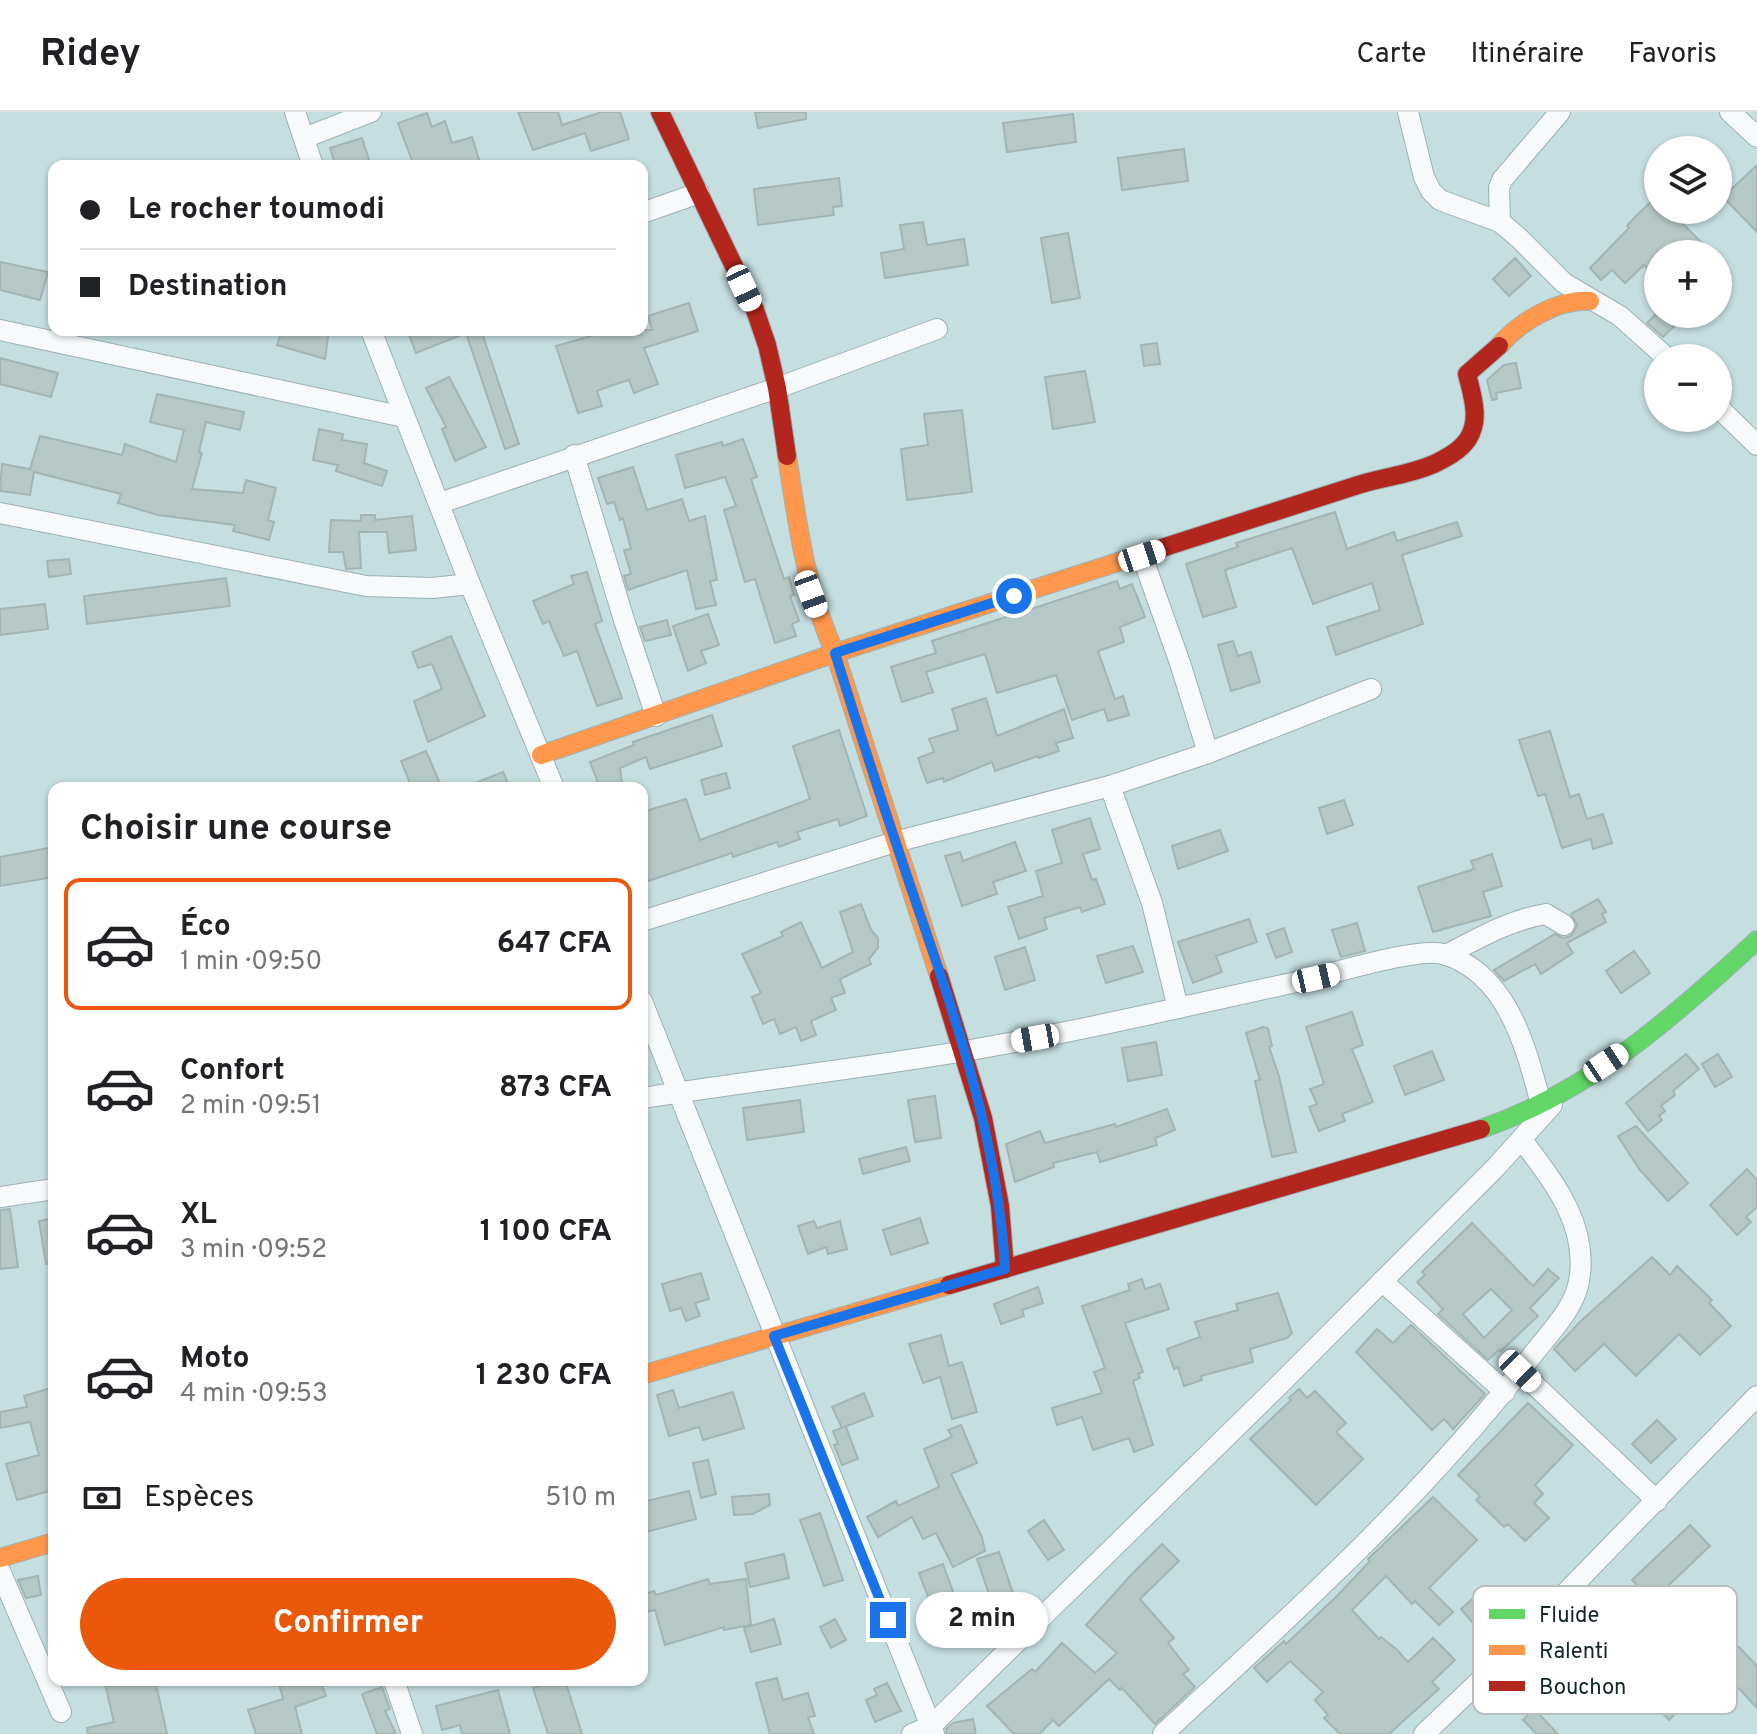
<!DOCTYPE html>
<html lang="fr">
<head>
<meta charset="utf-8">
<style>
	body { margin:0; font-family:Overpass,sans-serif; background:#f6f6f6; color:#202124; height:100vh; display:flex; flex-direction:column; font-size:30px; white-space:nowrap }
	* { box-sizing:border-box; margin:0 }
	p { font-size:26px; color:#757577 }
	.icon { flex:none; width:44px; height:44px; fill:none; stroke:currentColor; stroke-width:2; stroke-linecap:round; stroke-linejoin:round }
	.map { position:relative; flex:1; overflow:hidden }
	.panel { position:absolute; left:48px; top:670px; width:600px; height:904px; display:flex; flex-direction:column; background:#fff; border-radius:16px; box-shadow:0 2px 6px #0004 }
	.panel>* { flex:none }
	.guide { position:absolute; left:48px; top:48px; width:600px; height:176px; border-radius:16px; box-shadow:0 2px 6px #0004; display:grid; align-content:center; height:176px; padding:0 32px; background:#fff }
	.fabs { position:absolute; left:1644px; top:24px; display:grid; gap:16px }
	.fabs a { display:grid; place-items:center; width:88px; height:88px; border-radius:50%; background:#fff; box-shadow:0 2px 6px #0004; font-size:40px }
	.end { position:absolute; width:36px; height:36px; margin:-18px; border:10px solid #1a73e8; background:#fff; box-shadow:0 0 0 4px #fff }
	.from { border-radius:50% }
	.bubble { position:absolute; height:56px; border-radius:28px; background:#fff; box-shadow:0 2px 6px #0004; font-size:26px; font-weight:700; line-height:56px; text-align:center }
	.car { position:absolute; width:24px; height:48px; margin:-24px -12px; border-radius:10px; box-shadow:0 0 6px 2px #0007; background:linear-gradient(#fff 24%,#345 0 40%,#fff 0 76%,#345 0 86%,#fff 0) }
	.guide b { display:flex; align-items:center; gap:28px; height:76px; font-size:30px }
	.guide b+b { border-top:2px solid #e0e0e0 }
	.guide i { width:20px; height:20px; background:#202124 }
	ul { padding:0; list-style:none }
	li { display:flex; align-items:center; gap:24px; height:132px; margin:0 16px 12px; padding:0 16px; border:4px solid transparent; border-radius:16px }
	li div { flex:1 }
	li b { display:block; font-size:30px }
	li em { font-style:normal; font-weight:700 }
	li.on { border-color:#ea580c }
	li>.icon { width:72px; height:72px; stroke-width:1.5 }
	h2 { padding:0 32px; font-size:36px; line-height:96px }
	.pay { display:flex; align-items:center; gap:20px; height:88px; padding:0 32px; font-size:30px }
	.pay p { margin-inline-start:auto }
	.action { display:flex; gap:16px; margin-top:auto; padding:16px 32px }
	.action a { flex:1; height:92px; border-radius:48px; background:#ea580c; color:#fff; font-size:32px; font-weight:700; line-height:92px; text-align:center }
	header { display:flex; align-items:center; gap:48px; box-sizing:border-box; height:112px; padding:0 40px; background:#fff; border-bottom:2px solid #e0e0e0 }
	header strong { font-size:38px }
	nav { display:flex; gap:44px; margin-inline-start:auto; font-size:28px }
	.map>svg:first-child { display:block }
	.building { fill:#b4c8c5; stroke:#a2b5b3; stroke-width:2; fill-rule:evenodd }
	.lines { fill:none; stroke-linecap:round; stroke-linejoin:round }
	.street-casing { stroke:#9db1b3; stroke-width:22 }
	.fast-casing { stroke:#9db1b3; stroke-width:20 }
	.slow-casing { stroke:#9db1b3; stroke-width:20 }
	.jam-casing { stroke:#9db1b3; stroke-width:20 }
	.street { stroke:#f6fafa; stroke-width:20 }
	.fast { stroke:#63d668; stroke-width:18 }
	.slow { stroke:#ff974d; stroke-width:18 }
	.jam { stroke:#b3261e; stroke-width:18 }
	.route { stroke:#1a73e8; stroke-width:10 }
	.key { fill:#fff; stroke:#b8bebe; stroke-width:2 }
	.key-label { font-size:22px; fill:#122527 }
</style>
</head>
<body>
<header>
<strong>Ridey</strong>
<nav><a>Carte</a><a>Itinéraire</a><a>Favoris</a></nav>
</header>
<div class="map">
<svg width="1757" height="1622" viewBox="0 0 1757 1622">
	<rect width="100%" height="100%" fill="#c5dee0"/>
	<g class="building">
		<path d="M518,0H558L562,13L602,0H620L629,27L591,39L585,21L533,38Z"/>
		<path d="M755,0H806V7L758,16Z"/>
		<path d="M427,1L432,15L445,9L452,31L472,25L481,54H414L398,11Z"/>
		<path d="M1073,2L1076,30L1007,40L1003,11Z"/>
		<path d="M362,26L371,54H336L330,36Z"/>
		<path d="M1184,37L1188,69L1122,78L1118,46Z"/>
		<path d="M1757,53V120L1723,85Z"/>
		<path d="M839,66L842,94L833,95L834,103L758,113L754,77Z"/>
		<path d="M1658,83V98H1669L1713,142H1658V153L1651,160L1644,153L1625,171L1612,158L1601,168L1590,156L1629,116L1627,114L1635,105Z"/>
		<path d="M923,110L927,133L964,127L968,153L885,166L881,141L904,137L900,113Z"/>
		<path d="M1068,121L1080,186L1052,191L1041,126Z"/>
		<path d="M1515,146L1531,164L1509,184L1493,167Z"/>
		<path d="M0,150L48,160L40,188L0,178Z"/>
		<path d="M689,191L698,219L644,236L658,272L634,281L629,268L610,274L597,279L602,294L578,301L556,234L612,218H652L648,204Z"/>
		<path d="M1656,202H1687L1663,225L1647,211Z"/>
		<path d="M282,218H329L325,247L277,233Z"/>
		<path d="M407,218H481L519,332L505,337L466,221L416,241Z"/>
		<path d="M1157,231L1160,252L1144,254L1141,233Z"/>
		<path d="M0,246L58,261L51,285L0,272Z"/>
		<path d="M1516,251L1521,276L1496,281L1497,287L1492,288L1487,268L1504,253Z"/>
		<path d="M1085,259L1095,310L1053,317L1045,265Z"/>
		<path d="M449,265L486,335L455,349L442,317L446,315L426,276Z"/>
		<path d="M157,282L244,300L240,318L206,310L199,340L202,341L192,377L243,381L246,368L276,376L268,408L274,410L269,428L233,419L235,413L158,403L118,391L121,382L34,360L30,383L0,379L2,352L30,357L40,324L122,343L125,332L176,350L184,318L150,310Z"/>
		<path d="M962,298L972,380L907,388L901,337L928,333L924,302Z"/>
		<path d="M319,317L343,322L342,328L367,332L364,351L387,359L382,374L336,359L338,353L313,348Z"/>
		<path d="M743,327L757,365L751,367L784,467L789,465L794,483L790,484L799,509L792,512L796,524L775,531L755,467L745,470L724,398L736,394L725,365L685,376L676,343L722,330L723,334Z"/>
		<path d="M633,355L647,398L682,387L689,409L705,404L717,468L710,469L716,493L696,497L687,458L628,478L624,464L631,462L624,438L631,437L623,406L620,408L614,390L607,392L598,366Z"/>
		<path d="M1335,400L1347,437L1394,420L1397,429L1457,410L1462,424L1402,443L1423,512L1336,543L1327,515L1380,498L1372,471L1313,492L1292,436L1225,458L1236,495L1203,505L1186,452L1238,435L1236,431Z"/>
		<path d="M361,403H375V408L412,404L416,438L389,441L387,420H359L361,456L346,457L343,440H329L331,408L361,409Z"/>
		<path d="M69,447L71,462L49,465L47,449Z"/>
		<path d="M587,460L602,509L595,512L622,586L597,594L577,539L564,544L549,509L543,512L533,489L574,472L571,464Z"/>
		<path d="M226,466L230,494L87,512L84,484Z"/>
		<path d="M1117,469L1120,477L1132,472L1145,505L1120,515L1124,530L1098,539L1115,587L1123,584L1129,603L1108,609L1104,597L1072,608L1056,563L997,581L985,542L926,560L933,580L902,590L891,555L936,541L932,529Z"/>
		<path d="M45,492L48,517L0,523V497Z"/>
		<path d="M708,502L719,533L701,539L706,551L688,559L673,514Z"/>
		<path d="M667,508L671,523L645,529L640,515Z"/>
		<path d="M451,524L485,604L428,630L414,589L442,577L432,552L418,556L412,540Z"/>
		<path d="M1233,529L1238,544L1251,540L1260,570L1231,579L1218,533Z"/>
		<path d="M986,586L997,624L1064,597L1073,626L1056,631L1059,639L1039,646L1038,644L995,659L992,650L944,670L943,666L927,671L918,646L934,640L929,627L958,618L952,597Z"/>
		<path d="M712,603L722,634L650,657L646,645L620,656L622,670L600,676L590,650L634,633L633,630Z"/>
		<path d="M839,618L867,704L840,714L838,707L797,720L800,727L779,735L777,730L733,745L732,741L642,771V700L686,687L700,728L810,687L793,634Z"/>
		<path d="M1550,619L1570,685L1579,682L1587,707L1603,702L1612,731L1593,737L1591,727L1562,736L1545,682L1538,684L1519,628Z"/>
		<path d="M426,639L442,676H412L401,649Z"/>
		<path d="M503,660L510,676H465V675Z"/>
		<path d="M726,661L730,676L705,683L701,668Z"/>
		<path d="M1344,688L1353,713L1327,722L1319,696Z"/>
		<path d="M1090,706L1100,737L1083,742L1092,768L1096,767L1105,792L1082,800L1080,795L1044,806L1047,817L1019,827L1008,795L1043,784L1036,759L1062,751L1052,718Z"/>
		<path d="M1220,718L1228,739L1178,757L1172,734Z"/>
		<path d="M1015,730L1026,759L993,770L997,782L962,794L945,744L960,740L963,749Z"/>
		<path d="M54,735V765L0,774V745Z"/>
		<path d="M1492,742L1502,774L1483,780L1491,804L1433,820L1418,775L1474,757L1471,749Z"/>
		<path d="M1598,787L1606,800L1602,802L1606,810L1567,831L1573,841L1541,862L1535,852L1504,869L1494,858L1555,822L1563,826L1571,824L1577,813L1571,802Z"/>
		<path d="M861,792L871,818L878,826V836L869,847L871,852L840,867L845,881L831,886L836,898L811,909L816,923L801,929L796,915L780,922L774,907L763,912L752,885L761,881L742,842L783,824L781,820L801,810L822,856L853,840L840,800Z"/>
		<path d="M1249,807L1257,830L1216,844L1222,860L1193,871L1178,830Z"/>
		<path d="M1357,811L1365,839L1341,845L1332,818Z"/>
		<path d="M1284,816L1292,840L1276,846L1267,822Z"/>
		<path d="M1133,834L1143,860L1106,871L1097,844Z"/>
		<path d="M1025,835L1035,868L1005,878L995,845Z"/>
		<path d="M1634,839L1650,861L1621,881L1606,859Z"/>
		<path d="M1352,900L1363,933L1352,937L1373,990L1342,1002L1345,1009L1319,1019L1309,995L1317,992L1310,977L1324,972L1306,915Z"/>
		<path d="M1263,915L1268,916L1272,934L1269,935L1279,964L1296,1040L1272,1045L1255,969L1260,968L1246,921Z"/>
		<path d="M1156,930L1162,963L1128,969L1122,936Z"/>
		<path d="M1432,939L1444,968L1405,983L1394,954Z"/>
		<path d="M1686,942L1699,957L1673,979L1675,983L1661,994L1665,999L1659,1004L1662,1008L1648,1019L1626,991Z"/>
		<path d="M1718,942L1732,965L1715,975L1702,952Z"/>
		<path d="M935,984L941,1026L915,1030L908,988Z"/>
		<path d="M800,988L804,1020L747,1028L743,996Z"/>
		<path d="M1167,997L1175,1018L1155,1026L1157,1033L1100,1050L1097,1040L1053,1051L1054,1055L1015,1070L1006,1032L1040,1019L1045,1031L1115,1012L1116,1015Z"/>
		<path d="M1636,1014L1688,1071L1668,1089L1639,1057L1618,1024Z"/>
		<path d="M906,1035L910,1049L863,1062L859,1047Z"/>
		<path d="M1747,1057L1757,1068V1095L1746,1105L1751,1110L1737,1123L1710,1093Z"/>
		<path d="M10,1097L18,1155L0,1157V1098Z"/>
		<path d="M54,1106V1151L46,1152L39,1109Z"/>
		<path d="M920,1106L928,1131L891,1143L883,1118Z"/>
		<path d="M814,1109L817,1116L840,1109L847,1137L828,1142L826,1135L808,1142L798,1114Z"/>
		<path d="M1472,1111L1533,1174L1548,1157L1559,1166L1530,1196L1538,1204L1501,1239L1499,1238L1488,1248L1438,1202L1443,1197L1417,1170L1425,1163L1422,1160ZM1491,1177L1512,1198L1484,1226L1463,1202Z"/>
		<path d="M1652,1145L1670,1163L1677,1154L1712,1188L1709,1191L1731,1214L1700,1243L1679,1222L1636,1264L1604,1232L1575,1259L1554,1237L1582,1208Z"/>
		<path d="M701,1161L709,1187L695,1191L700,1204L686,1209L681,1196L670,1199L662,1172Z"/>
		<path d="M1142,1167L1145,1177L1160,1172L1169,1197L1125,1211L1143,1260L1138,1262L1140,1266L1133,1269L1153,1333L1134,1340L1129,1326L1093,1338L1082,1305L1057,1313L1052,1296L1102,1281L1094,1260L1105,1256L1082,1194L1130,1178L1128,1172Z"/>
		<path d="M1038,1175L1043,1191L1022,1198L1024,1204L1001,1212L994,1192Z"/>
		<path d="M1278,1181L1292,1221L1287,1226L1250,1237L1253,1250L1201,1264L1202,1268L1184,1274L1178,1255L1174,1257L1167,1237L1200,1225L1195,1210L1238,1198L1236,1192Z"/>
		<path d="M1411,1213L1485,1282L1453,1317L1444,1307L1432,1318L1356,1240L1377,1217L1393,1231Z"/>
		<path d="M941,1223L949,1254L962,1250L977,1300L952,1307L940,1265L923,1271L909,1232Z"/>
		<path d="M54,1275V1378L17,1388L6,1352L39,1343L30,1310L0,1316V1300L27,1295L24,1284Z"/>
		<path d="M1299,1277L1307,1286L1315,1279L1346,1311L1336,1320L1363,1347L1316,1393L1250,1327L1291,1288L1289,1286Z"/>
		<path d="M673,1278L679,1296L733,1280L744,1316L703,1328L699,1315L669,1324L657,1283Z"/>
		<path d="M864,1281L873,1304L844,1315H846L858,1347L842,1353L834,1333L838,1332L833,1319L842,1316L832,1295Z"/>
		<path d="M1528,1291L1573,1333L1535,1373L1543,1382L1534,1391L1549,1406L1525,1429L1508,1412L1504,1415L1476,1388L1480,1384L1458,1363Z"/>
		<path d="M1657,1308L1676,1327L1651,1351L1632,1332Z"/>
		<path d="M961,1313L977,1351L951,1362L982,1425L985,1439L953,1455L936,1421L923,1427L912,1405L878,1425L867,1405L896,1389L898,1394L939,1375L924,1337L952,1325L948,1318Z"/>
		<path d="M708,1348L716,1382L701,1386L693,1351Z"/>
		<path d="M689,1379L696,1407L642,1421V1390Z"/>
		<path d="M769,1382L770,1393L753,1402L734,1403L732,1385Z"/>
		<path d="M1433,1385L1477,1428L1429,1476L1453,1500L1439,1513L1415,1489L1412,1492L1386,1464L1352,1498L1379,1527L1381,1525L1396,1537L1408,1550L1433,1526L1455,1548L1432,1570L1439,1577L1389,1622H1340L1324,1606L1328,1603L1315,1588L1323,1580L1290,1549L1267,1570L1254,1556L1284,1529L1286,1532L1336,1485L1370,1449L1368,1447Z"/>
		<path d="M820,1401L843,1468L824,1474L800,1408Z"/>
		<path d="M1044,1408L1064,1438L1048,1448L1028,1419Z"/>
		<path d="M1690,1413L1710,1434L1653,1488L1632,1468Z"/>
		<path d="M1162,1432L1179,1449L1140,1487L1174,1526L1168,1531L1189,1558L1183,1562L1195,1575L1155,1612L1122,1576L1120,1578L1109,1567L1059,1614L1053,1608L1039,1622H1014L987,1594L1032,1557L1035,1560L1062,1531L1095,1561L1117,1541L1086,1513L1131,1463Z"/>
		<path d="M999,1440L1017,1493L995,1500L977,1447Z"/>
		<path d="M784,1442L789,1466L750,1475L745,1451Z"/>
		<path d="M943,1452L961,1502L938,1511L919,1461Z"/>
		<path d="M38,1464L41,1483L26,1486L18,1468Z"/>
		<path d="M708,1467L710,1472L746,1467L751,1513L724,1518V1515L665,1533L655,1498L642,1501V1483L654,1479L656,1483Z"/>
		<path d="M1480,1480L1497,1499L1478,1517L1461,1497Z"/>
		<path d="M774,1507L781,1532L751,1540L744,1516Z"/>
		<path d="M835,1507L846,1528L831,1536L820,1515Z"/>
		<path d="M1739,1535L1757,1554V1596L1719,1555Z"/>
		<path d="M777,1566L783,1588L808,1581L815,1604L808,1605L814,1622H770L756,1571Z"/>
		<path d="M104,1568H155L167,1622H88L87,1616L114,1610Z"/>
		<path d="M278,1568H320L326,1584L295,1595L302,1622H256L248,1598L283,1587Z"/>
		<path d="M558,1568H565L582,1622H548L533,1576Z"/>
		<path d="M887,1571L901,1599L875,1610L866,1588L877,1583L874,1577Z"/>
		<path d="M382,1575L390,1597L385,1599L396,1622H377L362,1582Z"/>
		<path d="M498,1578L510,1622H462L460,1613L442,1618L436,1594Z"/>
		<path d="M1667,1580L1682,1595L1669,1608L1654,1593Z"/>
		<path d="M1534,1597L1558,1622H1537L1523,1608Z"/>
		<path d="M973,1607L976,1622H947L946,1617L953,1611Z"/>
	</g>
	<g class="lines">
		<defs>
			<g id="street">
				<path d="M295,0L313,54"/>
				<path d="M1408,0L1424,65L1431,79L1440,88L1500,110L1519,126L1564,171L1620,204L1667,246"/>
				<path d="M1730,0L1757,25"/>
				<path d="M304,26L371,0"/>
				<path d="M642,101L699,81"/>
				<path d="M1500,110L1499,76L1502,68L1560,0"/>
				<path d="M0,218L404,305"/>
				<path d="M371,218L470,472L554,676"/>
				<path d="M1718,295L1757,333"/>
				<path d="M574,343L624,508L656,604"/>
				<path d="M440,391L777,276L937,217"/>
				<path d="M0,401L366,474L432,476L470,472"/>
				<path d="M1142,444L1180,551L1208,641"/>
				<path d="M1110,674L1152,791L1178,896"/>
				<path d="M642,809L895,730L1110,674L1208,641L1371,577"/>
				<path d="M1446,843C1479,826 1509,808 1546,802L1564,813"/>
				<path d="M642,889L934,1622"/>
				<path d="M642,986C749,969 858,957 965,939C1076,920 1186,894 1296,870C1329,863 1416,835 1443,842C1508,861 1526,936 1541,992"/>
				<path d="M0,1085L54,1077"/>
				<path d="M1382,1169L1505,1280"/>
				<path d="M1520,1259L1657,1389"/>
				<path d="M0,1459L61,1600"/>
				<path d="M394,1568L412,1622"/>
				<path d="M912,1622L931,1614L1278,1274L1496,1055L1552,993"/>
				<path d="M1163,1622C1292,1503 1424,1384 1531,1245C1548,1222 1574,1198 1579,1169C1589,1113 1553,1069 1522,1028"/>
				<path d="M1424,1622L1487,1562L1757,1284"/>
			</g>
			<path id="fast" d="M1481,1017C1589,980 1675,904 1757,828"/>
			<g id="slow">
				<path d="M1499,234C1519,210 1558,187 1590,189"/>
				<path d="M787,344C798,415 805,474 835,541L939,864"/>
				<path d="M541,643L835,541L1143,442"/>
				<path d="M642,1263L949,1173"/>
				<path d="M0,1446L54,1430"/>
			</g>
			<g id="jam">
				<path d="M660,0L755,198L767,233L777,276L787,344"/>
				<path d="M1143,442C1214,419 1286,396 1358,373C1383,365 1409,363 1434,352C1446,346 1460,339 1468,327C1481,307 1472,283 1467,262L1499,234"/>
				<path d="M939,864L983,1006L1000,1094L1005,1157"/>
				<path d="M949,1173L1481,1017"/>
			</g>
		</defs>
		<use href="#street" class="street-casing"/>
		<use href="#fast" class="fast-casing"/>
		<use href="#slow" class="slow-casing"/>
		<use href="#jam" class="jam-casing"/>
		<use href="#street" class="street"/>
		<use href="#fast" class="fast"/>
		<use href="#slow" class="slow"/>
		<use href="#jam" class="jam"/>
	</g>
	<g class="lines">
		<path class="route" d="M888,1508L774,1224L1005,1157C998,1024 953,898 910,773C884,696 859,619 835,541L1014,484"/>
	</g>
	<rect x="1473" y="1474" width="264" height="128" rx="12" class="key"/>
	<rect x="1489" y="1497" width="36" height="10" fill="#63d668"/>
	<rect x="1489" y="1533" width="36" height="10" fill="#ff974d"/>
	<rect x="1489" y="1569" width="36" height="10" fill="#b3261e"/>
	<g class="key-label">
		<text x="1539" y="1510">Fluide</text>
		<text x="1539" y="1546">Ralenti</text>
		<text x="1539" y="1582">Bouchon</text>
	</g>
</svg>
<div class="fabs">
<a><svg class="icon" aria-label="layers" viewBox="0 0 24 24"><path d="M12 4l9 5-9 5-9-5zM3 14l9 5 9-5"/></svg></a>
<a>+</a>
<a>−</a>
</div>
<i class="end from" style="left:1014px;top:484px"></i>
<i class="end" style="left:888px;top:1508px"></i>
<div class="bubble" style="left:916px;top:1480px;width:132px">2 min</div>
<i class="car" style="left:744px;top:176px;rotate:155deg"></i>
<i class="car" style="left:1142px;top:444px;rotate:72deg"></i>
<i class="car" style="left:811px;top:482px;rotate:160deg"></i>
<i class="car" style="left:1316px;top:866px;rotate:77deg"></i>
<i class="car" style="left:1035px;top:926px;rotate:260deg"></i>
<i class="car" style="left:1606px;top:951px;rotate:56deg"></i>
<i class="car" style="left:1520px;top:1259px;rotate:134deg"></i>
<div class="guide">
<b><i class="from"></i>Le rocher toumodi</b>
<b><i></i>Destination</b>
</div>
<section class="panel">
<h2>Choisir une course</h2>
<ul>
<li class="on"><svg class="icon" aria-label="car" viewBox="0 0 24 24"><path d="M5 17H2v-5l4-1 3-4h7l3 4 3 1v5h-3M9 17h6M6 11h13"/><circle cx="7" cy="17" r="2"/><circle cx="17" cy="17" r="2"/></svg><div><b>Éco</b><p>1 min · 09:50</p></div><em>647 CFA</em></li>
<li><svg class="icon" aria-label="car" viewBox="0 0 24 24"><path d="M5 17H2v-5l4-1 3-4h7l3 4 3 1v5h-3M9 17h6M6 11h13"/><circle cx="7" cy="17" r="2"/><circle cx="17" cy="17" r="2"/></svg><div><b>Confort</b><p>2 min · 09:51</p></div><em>873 CFA</em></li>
<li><svg class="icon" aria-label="car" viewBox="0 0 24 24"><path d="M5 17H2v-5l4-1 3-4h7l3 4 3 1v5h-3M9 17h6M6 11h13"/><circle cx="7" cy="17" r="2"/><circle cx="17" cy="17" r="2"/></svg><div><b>XL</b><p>3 min · 09:52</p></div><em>1 100 CFA</em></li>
<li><svg class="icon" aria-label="car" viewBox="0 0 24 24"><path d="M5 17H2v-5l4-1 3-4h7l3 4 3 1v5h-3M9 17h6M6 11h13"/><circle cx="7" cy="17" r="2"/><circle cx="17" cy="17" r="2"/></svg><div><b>Moto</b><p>4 min · 09:53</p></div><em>1 230 CFA</em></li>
</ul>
<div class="pay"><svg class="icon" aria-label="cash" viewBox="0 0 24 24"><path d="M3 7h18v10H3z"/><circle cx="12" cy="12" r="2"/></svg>Espèces<p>510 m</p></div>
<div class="action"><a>Confirmer</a></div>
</section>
</div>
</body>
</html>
